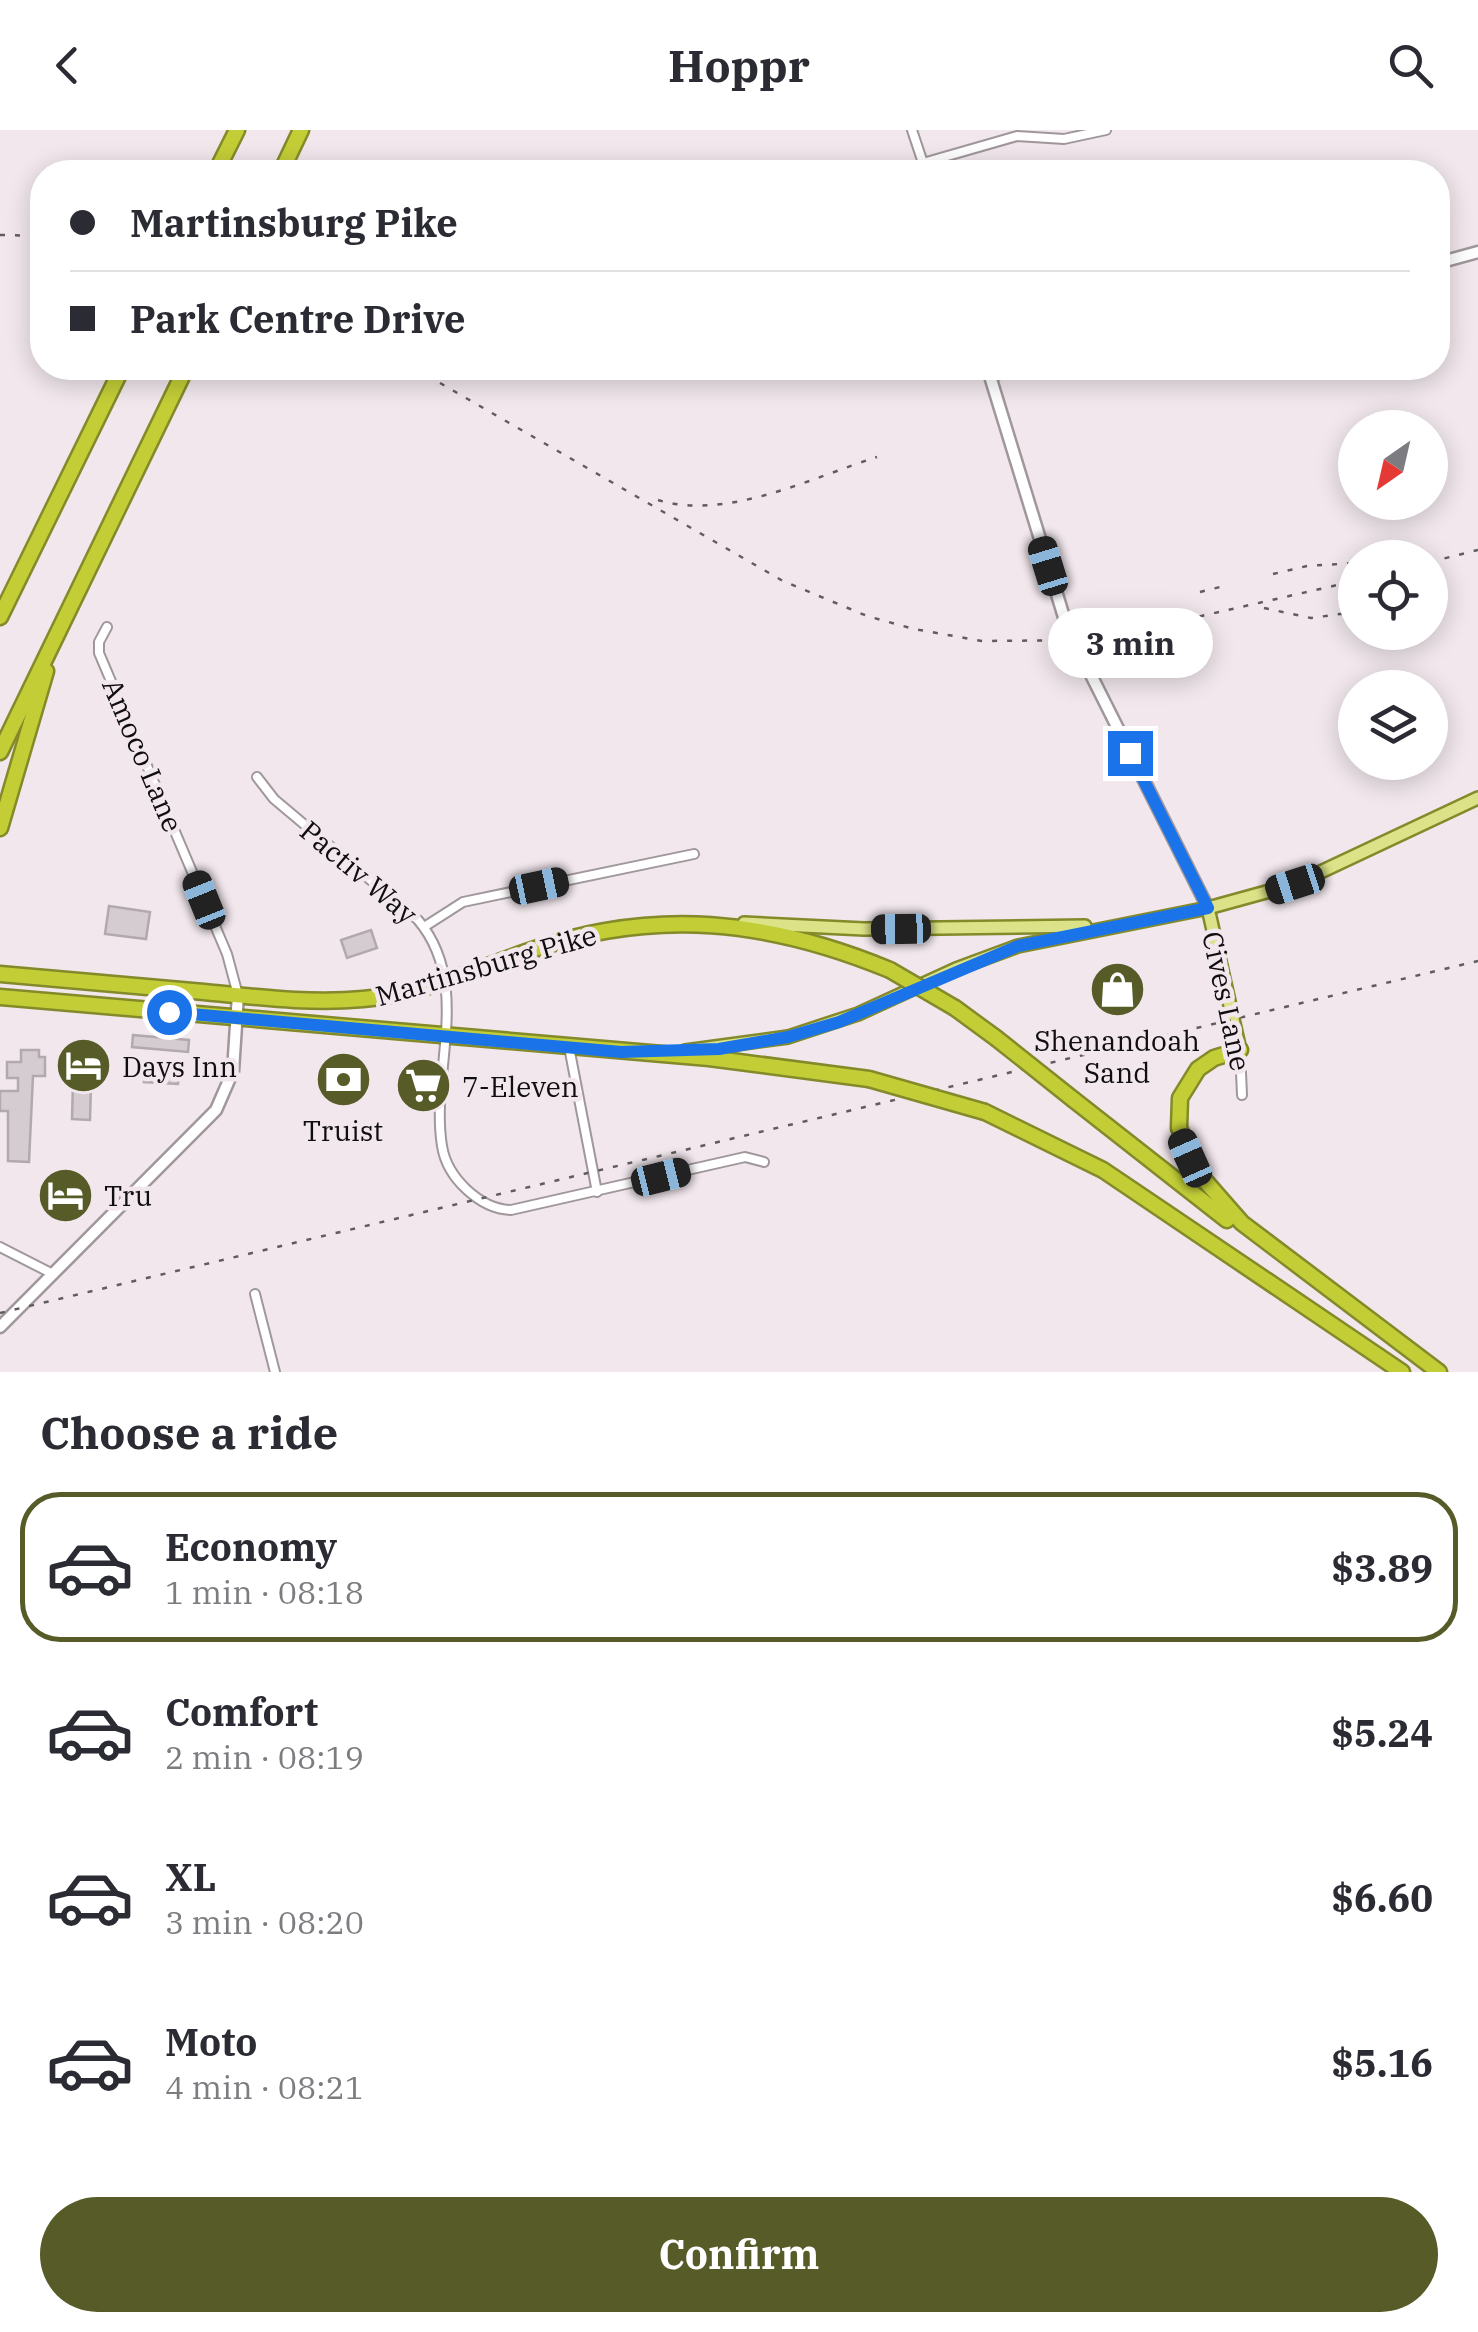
<!DOCTYPE html>
<html lang="en">
<head>
<meta charset="utf-8">
<style>
	body { margin:0; font-family:"IBM Plex Serif",serif; background:#f2f2f3; color:#2b2b33; height:100vh; display:flex; flex-direction:column; font-size:38px; white-space:nowrap }
	* { box-sizing:border-box; margin:0 }
	p { font-size:32px; color:#7c7c81 }
	.icon { flex:none; width:55px; height:55px; fill:none; stroke:currentColor; stroke-width:2; stroke-linecap:round; stroke-linejoin:round }
	.map { position:relative; height:1242px; overflow:hidden }
	.details { display:flex; flex-direction:column; background:#fff; flex:1 }
	.details>* { flex:none }
	.top-card { position:absolute; left:30px; top:30px; width:1420px; height:220px; border-radius:40px; box-shadow:0 5px 25px #0003; display:grid; align-content:center; height:220px; padding:0 40px; background:#fff }
	.needle { width:65px; rotate:214deg }
	.controls { position:absolute; left:1338px; top:280px; display:grid; gap:20px }
	.controls a { display:grid; place-items:center; width:110px; height:110px; border-radius:50%; background:#fff; box-shadow:0 5px 25px #0003; font-size:50px }
	.end { position:absolute; width:45px; height:45px; margin:-22px; border:12px solid #1a73e8; background:#fff; box-shadow:0 0 0 5px #fff }
	.from { border-radius:50% }
	.bubble { position:absolute; height:70px; border-radius:35px; background:#fff; box-shadow:0 5px 25px #0003; font-size:32px; font-weight:700; line-height:70px; text-align:center }
	.car { position:absolute; width:30px; height:60px; margin:-30px -15px; border-radius:12px; box-shadow:0 0 8px 2px #0007; background:linear-gradient(#222 24%,#8ab4d8 0 40%,#222 0 76%,#8ab4d8 0 86%,#222 0) }
	.top-card b { display:flex; align-items:center; gap:35px; height:95px; font-size:38px }
	.top-card b+b { border-top:2px solid #e1e1e2 }
	.top-card i { width:25px; height:25px; background:#2b2b33 }
	ul { padding:0; list-style:none }
	li { display:flex; align-items:center; gap:30px; height:150px; margin:0 20px 15px; padding:0 20px; border:5px solid transparent; border-radius:40px }
	li div { flex:1 }
	li b { display:block; font-size:38px }
	li em { font-style:normal; font-weight:700 }
	li.active { border-color:#565b28 }
	li>.icon { width:90px; height:90px; stroke-width:1.5 }
	h2 { padding:0 40px; font-size:45px; line-height:120px }
	.cta { display:flex; gap:20px; margin-top:auto; padding:20px 40px }
	.cta a { flex:1; height:115px; border-radius:60px; background:#565b28; color:#fff; font-size:40px; font-weight:700; line-height:115px; text-align:center }
	header { display:flex; justify-content:space-between; align-items:center; height:130px; padding:0 40px; background:#fff; font-size:45px; font-weight:700 }
	.map>svg:first-child { display:block }
	.building { fill:#d5ccd2; stroke:#b2a9af; stroke-width:2.5 }
	.lines { fill:none; stroke-linecap:round; stroke-linejoin:round }
	.street-casing { stroke:#a0979d; stroke-width:12 }
	.secondary-casing { stroke:#a0979d; stroke-width:15 }
	.primary-casing { stroke:#848a29; stroke-width:16 }
	.highway-casing { stroke:#848a29; stroke-width:19 }
	.street { stroke:#fff; stroke-width:8 }
	.secondary { stroke:#fff; stroke-width:10 }
	.primary { stroke:#dbe287; stroke-width:11 }
	.highway { stroke:#c3ce37; stroke-width:14 }
	.rail { stroke:#615c5f; stroke-width:2.5; stroke-dasharray:5 10; stroke-linecap:butt }
	.highway-bridge-casing { stroke:#848a29; stroke-width:19; stroke-linecap:butt }
	.highway-bridge { stroke:#c3ce37; stroke-width:14 }
	.route { stroke:#1a73e8; stroke-width:12 }
	.labels { text-anchor:middle; dominant-baseline:central; stroke-width:9; stroke-linejoin:round; paint-order:stroke }
	.street-label { font-size:28px; fill:#100d0f; stroke:#f1e7ed }
	.poi-label { font-size:28px; fill:#100d0f; stroke:#f1e7ed; text-anchor:start }
</style>
</head>
<body>
<header><svg class="icon" aria-label="back" viewBox="0 0 24 24"><path d="M15 5l-7 7 7 7"/></svg>Hoppr<svg class="icon" aria-label="search" viewBox="0 0 24 24"><circle cx="10" cy="10" r="6"/><path d="M15 15l6 6"/></svg></header>
<div class="map">
<svg width="1478" height="1242" viewBox="0 0 1478 1242">
	<rect width="100%" height="100%" fill="#f1e7ed"/>
	<g class="building">
		<path d="M109,776L150,782L146,809L105,804Z"/>
		<path d="M371,800L377,818L347,828L341,810Z"/>
		<path d="M133,905L189,910L188,922L132,917Z"/>
		<path d="M74,917L92,918L90,990L72,989Z"/>
		<path d="M21,920H39V927H45V946H33L29,1032L8,1031V981H0V961H18V948H7V932H21Z"/>
		<path d="M145,935L172,937L171,943H179L178,954L144,952Z"/>
	</g>
	<g class="lines">
		<defs>
			<g id="street">
				<path d="M912,0L926,42"/>
				<path d="M923,33L1017,6L1064,9L1106,0"/>
				<path d="M107,497L99,512V523L227,824L238,865"/>
				<path d="M257,647L274,669L418,790C473,855 430,942 442,1016C447,1048 480,1079 511,1080L745,1027L764,1032"/>
				<path d="M424,797L463,772L694,724"/>
				<path d="M569,917L597,1062"/>
				<path d="M1240,920L1242,965"/>
				<path d="M0,1117L51,1143"/>
				<path d="M255,1164L275,1242"/>
			</g>
			<g id="secondary">
				<path d="M1438,133L1478,122"/>
				<path d="M1013,238L990,246L1067,497L1208,778"/>
				<path d="M0,1197L216,980L233,941L238,865"/>
			</g>
			<g id="primary">
				<path d="M1208,778L1240,920"/>
				<path d="M744,793L864,799L1085,796"/>
				<path d="M685,921L788,907L858,884L956,839L1018,816L1208,778L1295,754L1478,668"/>
			</g>
			<g id="highway">
				<path d="M216,42L237,0"/>
				<path d="M281,42L301,0"/>
				<path d="M0,487L122,238"/>
				<path d="M0,622L186,238"/>
				<path d="M0,698L46,541"/>
				<path d="M0,844C68,850 136,856 204,862C257,867 310,874 363,869C422,864 474,840 529,821C655,777 769,790 890,840"/>
				<path d="M0,867L709,928L869,949"/>
				<path d="M955,878L996,908"/>
				<path d="M1240,920L1214,928L1198,939L1180,968L1179,998L1200,1045L1242,1093L1439,1242"/>
				<path d="M1074,970L1227,1090"/>
				<path d="M985,982L1103,1040L1402,1242"/>
			</g>
		</defs>
		<use href="#street" class="street-casing"/>
		<use href="#secondary" class="secondary-casing"/>
		<use href="#primary" class="primary-casing"/>
		<use href="#highway" class="highway-casing"/>
		<use href="#street" class="street"/>
		<use href="#secondary" class="secondary"/>
		<use href="#primary" class="primary"/>
		<use href="#highway" class="highway"/>
		<g class="rail">
			<path d="M0,105L42,106"/>
			<path d="M414,238L783,451L867,486L914,499L982,511L1096,510L1355,451"/>
			<path d="M658,370C726,391 811,348 877,327"/>
			<path d="M1430,432L1478,420"/>
			<path d="M1273,444L1307,436L1355,433"/>
			<path d="M1200,462L1220,457"/>
			<path d="M1264,478L1311,488L1355,482"/>
			<path d="M0,1183L1478,831"/>
		</g>
		<defs>
			<g id="highway-bridge">
				<path d="M890,840L955,878"/>
				<path d="M996,908L1074,970"/>
				<path d="M869,949L985,982"/>
			</g>
		</defs>
		<use href="#highway-bridge" class="highway-bridge-casing"/>
		<use href="#highway-bridge" class="highway-bridge"/>
	</g>
	<g class="lines">
		<path class="route" d="M169,882L621,922L719,919L788,907L839,892L1018,816L1208,778L1130,623"/>
	</g>
	<defs>
		<symbol id="shop-disc" viewBox="-11 -11 22 22"><circle r="9.5" fill="#565b28" stroke="#f1e7ed"/><path d="M-5-2.5h2.3a2.7 3.5 0 0 1 5.4 0H5L5.5 6h-11ZM-1.5-2.5h3a1.5 2.3 0 0 0-3 0Z" fill="#fff"/></symbol>
		<symbol id="hotel-disc" viewBox="-11 -11 22 22"><circle r="9.5" fill="#565b28" stroke="#f1e7ed"/><path d="M-6-4.5h1.5V1H6V5H4.5V3h-9V5H-6ZM-4 0a1.8 1.8 0 1 1 3.6 0ZM.5 0V-2.5h3Q6-2.5 6 0Z" fill="#fff"/></symbol>
		<symbol id="bank-disc" viewBox="-11 -11 22 22"><circle r="9.5" fill="#565b28" stroke="#f1e7ed"/><path d="M-6-4H6V4H-6ZM0-2.3a2.3 2.3 0 1 0 0 4.6a2.3 2.3 0 1 0 0-4.6Z" fill="#fff"/></symbol>
		<symbol id="supermarket-disc" viewBox="-11 -11 22 22"><circle r="9.5" fill="#565b28" stroke="#f1e7ed"/><path d="M-6-5.5h2.5l.6 2H6L4.5 2H-2.5L-4.4-4H-6ZM-1.5 3.2a1.3 1.3 0 1 0 .1 0ZM3 3.2a1.3 1.3 0 1 0 .1 0Z" fill="#fff"/></symbol>
	</defs>
	<g fill-rule="evenodd">
		<use href="#shop-disc" x="1086" y="828" width="63" height="63"/>
		<use href="#hotel-disc" x="52" y="904" width="63" height="63"/>
		<use href="#bank-disc" x="312" y="918" width="63" height="63"/>
		<use href="#supermarket-disc" x="392" y="924" width="63" height="63"/>
		<use href="#hotel-disc" x="34" y="1034" width="63" height="63"/>
	</g>
	<g class="labels">
		<g class="street-label">
			<text transform="translate(143 625) rotate(67)">Amoco Lane</text>
			<text transform="translate(359 742) rotate(40)">Pactiv Way</text>
			<text transform="translate(486 835) rotate(-16)">Martinsburg Pike</text>
			<text transform="translate(1227 871) rotate(78)">Cives Lane</text>
		</g>
		<g class="poi-label">
			<text x="1117" y="910" text-anchor="middle">Shenandoah<tspan x="1117" dy="32">Sand</tspan></text>
			<text x="122" y="936">Days Inn</text>
			<text x="462" y="956">7-Eleven</text>
			<text x="343" y="1000" text-anchor="middle">Truist</text>
			<text x="104" y="1065">Tru</text>
		</g>
	</g>
</svg>
<div class="controls">
<a><svg class="needle" viewBox="-14 -14 28 28"><path d="M0-13l5 13h-10z" fill="#e53935"/><path d="M0 13l5-13h-10z" fill="#7c7c81"/></svg></a>
<a><svg class="icon" aria-label="locate" viewBox="0 0 24 24"><circle cx="12" cy="12" r="6"/><path d="M12 2v4M12 18v4M2 12h4M18 12h4"/></svg></a>
<a><svg class="icon" aria-label="layers" viewBox="0 0 24 24"><path d="M12 4l9 5-9 5-9-5zM3 14l9 5 9-5"/></svg></a>
</div>
<i class="end from" style="left:169px;top:882px"></i>
<i class="end" style="left:1130px;top:623px"></i>
<div class="bubble" style="left:1048px;top:478px;width:165px">3 min</div>
<i class="car" style="left:1048px;top:436px;rotate:343deg"></i>
<i class="car" style="left:1295px;top:754px;rotate:252deg"></i>
<i class="car" style="left:539px;top:756px;rotate:78deg"></i>
<i class="car" style="left:204px;top:770px;rotate:338deg"></i>
<i class="car" style="left:901px;top:799px;rotate:269deg"></i>
<i class="car" style="left:1190px;top:1028px;rotate:336deg"></i>
<i class="car" style="left:661px;top:1047px;rotate:76deg"></i>
<div class="top-card">
<b><i class="from"></i>Martinsburg Pike</b>
<b><i></i>Park Centre Drive</b>
</div>
</div>
<section class="details">
<h2>Choose a ride</h2>
<ul>
<li class="active"><svg class="icon" aria-label="car" viewBox="0 0 24 24"><path d="M5 17H2v-5l4-1 3-4h7l3 4 3 1v5h-3M9 17h6M6 11h13"/><circle cx="7" cy="17" r="2"/><circle cx="17" cy="17" r="2"/></svg><div><b>Economy</b><p>1 min · 08:18</p></div><em>$3.89</em></li>
<li><svg class="icon" aria-label="car" viewBox="0 0 24 24"><path d="M5 17H2v-5l4-1 3-4h7l3 4 3 1v5h-3M9 17h6M6 11h13"/><circle cx="7" cy="17" r="2"/><circle cx="17" cy="17" r="2"/></svg><div><b>Comfort</b><p>2 min · 08:19</p></div><em>$5.24</em></li>
<li><svg class="icon" aria-label="car" viewBox="0 0 24 24"><path d="M5 17H2v-5l4-1 3-4h7l3 4 3 1v5h-3M9 17h6M6 11h13"/><circle cx="7" cy="17" r="2"/><circle cx="17" cy="17" r="2"/></svg><div><b>XL</b><p>3 min · 08:20</p></div><em>$6.60</em></li>
<li><svg class="icon" aria-label="car" viewBox="0 0 24 24"><path d="M5 17H2v-5l4-1 3-4h7l3 4 3 1v5h-3M9 17h6M6 11h13"/><circle cx="7" cy="17" r="2"/><circle cx="17" cy="17" r="2"/></svg><div><b>Moto</b><p>4 min · 08:21</p></div><em>$5.16</em></li>
</ul>
<div class="cta"><a>Confirm</a></div>
</section>
</body>
</html>
